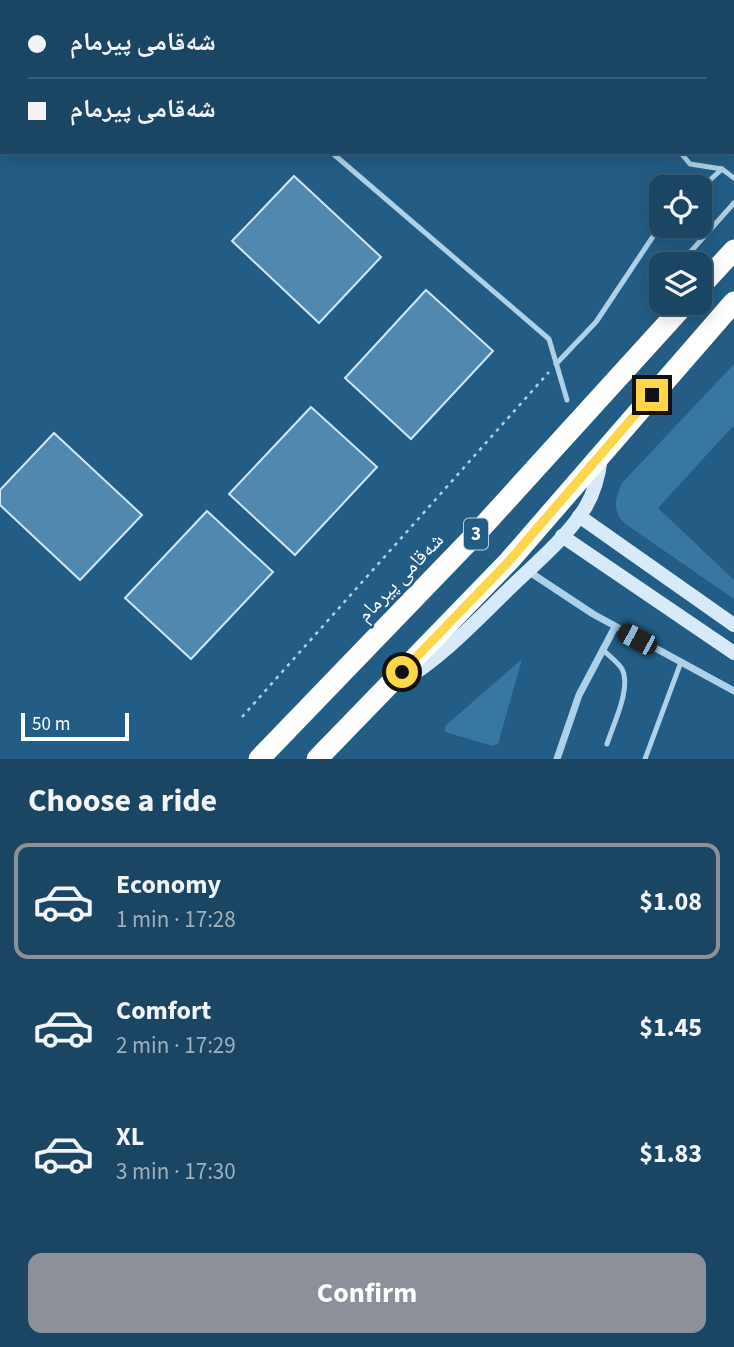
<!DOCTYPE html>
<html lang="en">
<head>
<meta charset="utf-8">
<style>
	body { margin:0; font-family:"Source Sans 3","Noto Naskh Arabic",sans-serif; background:#27506d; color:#f1f3f6; height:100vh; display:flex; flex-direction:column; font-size:26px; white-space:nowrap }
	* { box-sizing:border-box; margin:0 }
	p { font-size:23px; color:#9fb1bf }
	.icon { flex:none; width:38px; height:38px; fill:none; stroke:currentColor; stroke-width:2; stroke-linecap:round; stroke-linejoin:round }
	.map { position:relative; height:759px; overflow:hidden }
	.details { display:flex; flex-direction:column; background:#1a4664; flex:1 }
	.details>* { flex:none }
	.guide { position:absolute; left:0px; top:0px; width:735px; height:154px; box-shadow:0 4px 18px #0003,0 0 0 2px #385e78; display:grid; align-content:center; height:154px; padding:0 28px; background:#1a4664 }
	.fabs { position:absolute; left:649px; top:175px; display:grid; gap:14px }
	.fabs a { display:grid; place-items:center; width:63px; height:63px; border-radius:14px; background:#1a4664; box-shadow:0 4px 18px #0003,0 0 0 2px #385e78; font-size:35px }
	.scale { position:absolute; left:21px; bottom:18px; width:108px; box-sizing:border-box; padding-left:7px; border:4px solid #fff; border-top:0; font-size:19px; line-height:24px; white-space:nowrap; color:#fff; -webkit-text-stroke:5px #235d85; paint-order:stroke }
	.end { position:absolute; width:32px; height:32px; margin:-16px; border:9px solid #ffd54a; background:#111; box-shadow:0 0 0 4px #111 }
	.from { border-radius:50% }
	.car { position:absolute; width:21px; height:42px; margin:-21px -10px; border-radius:9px; box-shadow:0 0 5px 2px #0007; background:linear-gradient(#222 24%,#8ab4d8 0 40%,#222 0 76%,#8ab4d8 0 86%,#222 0) }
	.guide b { display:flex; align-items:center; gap:24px; height:66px; font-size:26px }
	.guide b+b { border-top:2px solid #385e78 }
	.guide i { width:18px; height:18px; background:#f1f3f6 }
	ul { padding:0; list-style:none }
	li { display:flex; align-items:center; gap:21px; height:116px; margin:0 14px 10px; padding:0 14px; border:4px solid transparent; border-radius:14px }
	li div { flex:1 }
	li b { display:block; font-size:26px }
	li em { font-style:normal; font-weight:700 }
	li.on { border-color:#8c9099 }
	li>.icon { width:63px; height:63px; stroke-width:1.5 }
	h2 { padding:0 28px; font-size:32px; line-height:84px }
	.cta { display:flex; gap:14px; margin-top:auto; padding:14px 28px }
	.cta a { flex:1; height:80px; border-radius:14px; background:#8c9099; color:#fff; font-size:28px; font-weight:700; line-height:80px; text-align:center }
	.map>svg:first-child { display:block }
	.green { fill:#3877a2 }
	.building { fill:#5088af; stroke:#d1e8f6; stroke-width:2 }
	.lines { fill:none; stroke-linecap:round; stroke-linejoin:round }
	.path { stroke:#add1e8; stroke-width:2.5; stroke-dasharray:3.5 5; stroke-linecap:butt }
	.lane { stroke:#add1e8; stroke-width:5 }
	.street { stroke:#add1e8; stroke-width:7 }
	.secondary { stroke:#d7eaf7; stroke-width:14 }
	.highway { stroke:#fff; stroke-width:21 }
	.route { stroke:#ffd54a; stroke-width:9 }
	.labels { text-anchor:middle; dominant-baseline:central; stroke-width:5; stroke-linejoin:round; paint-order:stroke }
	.shield { fill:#235d85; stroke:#bdceda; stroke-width:2 }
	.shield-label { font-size:19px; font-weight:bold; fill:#fff }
	.street-label { font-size:21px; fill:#fff; stroke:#235d85 }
</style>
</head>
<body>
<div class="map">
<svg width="734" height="759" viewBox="0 0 734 759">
	<rect width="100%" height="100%" fill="#235d85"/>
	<g class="green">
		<path d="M734,364V425L658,508L734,580V599L624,523C612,510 615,498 622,483Z"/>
		<path d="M522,659L498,744L493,746L445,732V726Z"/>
	</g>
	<g class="building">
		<path d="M294,176L381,257L319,323L232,241Z"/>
		<path d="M426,290L493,351L411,439L345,378Z"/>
		<path d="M311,407L377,467L295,555L229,494Z"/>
		<path d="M54,433L142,515L80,580L0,505V490Z"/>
		<path d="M207,511L273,572L191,659L125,598Z"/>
	</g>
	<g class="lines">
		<path class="path" d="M242,717L549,372"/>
		<g class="lane">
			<path d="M153,0L155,2"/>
			<path d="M672,0L673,2"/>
			<path d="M331,152L549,339L567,400"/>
			<path d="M680,152L690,164L722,169L734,178"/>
			<path d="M700,189L722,169"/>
			<path d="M684,264L686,257L734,203"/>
			<path d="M556,364L596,322L654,235L663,226"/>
			<path d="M602,649C608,655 618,662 622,669C632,687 613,725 607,744"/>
			<path d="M645,759L681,662"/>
		</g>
		<g class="street">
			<path d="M528,571L593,614L734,691"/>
			<path d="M557,759L579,695L615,627"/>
		</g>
		<g class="secondary">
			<path d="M579,516L734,625"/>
			<path d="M562,536L734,653"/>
			<path d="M401,682C443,657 476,621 511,587C537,562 566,538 585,508C595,492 599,475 601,457"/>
		</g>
		<g class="highway">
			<path d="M700,287L734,250"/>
			<path d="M259,759L475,535L686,303"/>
			<path d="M317,759L509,561L734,302"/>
		</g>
	</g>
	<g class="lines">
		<path class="route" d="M402,672L509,561L652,395"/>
	</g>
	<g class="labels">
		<rect class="shield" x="464" y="518.5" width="24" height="31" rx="5"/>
		<g class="shield-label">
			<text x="476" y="534">3</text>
		</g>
		<g class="street-label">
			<text transform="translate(400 577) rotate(-46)">شەقامی پیرمام</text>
		</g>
	</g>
</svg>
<div class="fabs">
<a><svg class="icon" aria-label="locate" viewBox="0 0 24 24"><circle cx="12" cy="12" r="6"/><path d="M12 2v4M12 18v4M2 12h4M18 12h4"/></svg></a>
<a><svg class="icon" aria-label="layers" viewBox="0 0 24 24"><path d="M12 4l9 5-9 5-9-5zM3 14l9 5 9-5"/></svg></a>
</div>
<div class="scale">50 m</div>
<i class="end from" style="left:402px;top:672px"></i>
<i class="end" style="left:652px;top:395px"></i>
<i class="car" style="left:637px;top:639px;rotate:298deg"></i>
<div class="guide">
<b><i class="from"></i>شەقامی پیرمام</b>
<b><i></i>شەقامی پیرمام</b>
</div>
</div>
<section class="details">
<h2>Choose a ride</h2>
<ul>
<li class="on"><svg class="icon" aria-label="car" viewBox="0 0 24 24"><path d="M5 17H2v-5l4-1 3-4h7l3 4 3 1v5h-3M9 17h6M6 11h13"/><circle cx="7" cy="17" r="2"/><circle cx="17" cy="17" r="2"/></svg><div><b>Economy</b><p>1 min · 17:28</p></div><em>$1.08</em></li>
<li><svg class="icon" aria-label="car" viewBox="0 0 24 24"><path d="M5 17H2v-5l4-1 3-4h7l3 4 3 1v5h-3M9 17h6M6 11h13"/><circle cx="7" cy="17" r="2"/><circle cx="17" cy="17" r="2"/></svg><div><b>Comfort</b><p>2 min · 17:29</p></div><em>$1.45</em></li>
<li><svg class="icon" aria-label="car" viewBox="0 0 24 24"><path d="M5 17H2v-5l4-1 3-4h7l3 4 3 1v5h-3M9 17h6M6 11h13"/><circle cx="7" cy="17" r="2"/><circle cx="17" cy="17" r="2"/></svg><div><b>XL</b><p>3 min · 17:30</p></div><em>$1.83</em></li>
</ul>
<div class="cta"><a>Confirm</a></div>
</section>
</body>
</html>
